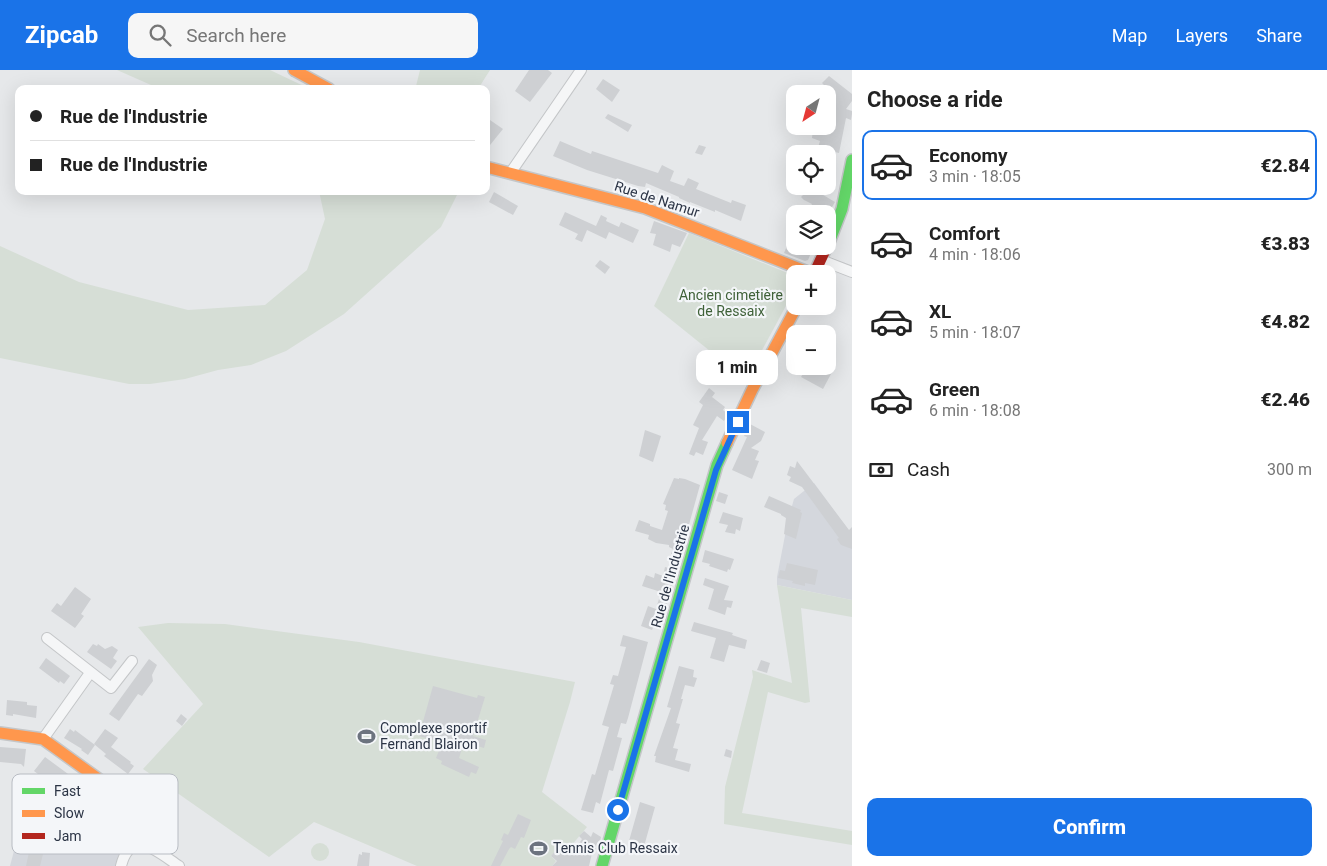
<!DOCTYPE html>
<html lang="en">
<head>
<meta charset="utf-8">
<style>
	body { margin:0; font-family:Roboto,sans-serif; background:#f6f6f6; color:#222; height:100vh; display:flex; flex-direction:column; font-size:19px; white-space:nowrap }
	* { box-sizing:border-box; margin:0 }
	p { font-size:16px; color:#767676 }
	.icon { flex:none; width:28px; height:28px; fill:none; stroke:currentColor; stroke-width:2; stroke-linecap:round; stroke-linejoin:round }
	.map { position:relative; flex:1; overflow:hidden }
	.details { display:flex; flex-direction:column; background:#fff; width:475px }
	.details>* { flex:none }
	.hud { position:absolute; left:15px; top:15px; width:475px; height:110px; border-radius:10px; box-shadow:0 5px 20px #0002; display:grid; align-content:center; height:110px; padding:0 15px; background:#fff }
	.needle { width:32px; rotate:216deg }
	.buttons { position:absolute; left:786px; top:15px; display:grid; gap:10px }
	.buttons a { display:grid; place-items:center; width:50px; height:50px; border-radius:10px; background:#fff; box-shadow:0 5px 20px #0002; font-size:25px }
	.end { position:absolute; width:22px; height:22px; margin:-11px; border:6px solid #1a73e8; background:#fff; box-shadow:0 0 0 2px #fff }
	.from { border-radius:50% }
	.bubble { position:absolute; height:35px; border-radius:10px; background:#fff; box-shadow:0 5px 20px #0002; font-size:16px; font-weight:800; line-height:35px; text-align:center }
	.hud b { display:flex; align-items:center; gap:18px; height:48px; font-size:19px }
	.hud b+b { border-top:1px solid #e0e0e0 }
	.hud i { width:12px; height:12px; background:#222 }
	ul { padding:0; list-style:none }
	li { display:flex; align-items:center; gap:15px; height:70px; margin:0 10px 8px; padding:0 5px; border:2px solid transparent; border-radius:10px }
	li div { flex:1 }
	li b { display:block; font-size:19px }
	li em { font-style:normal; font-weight:800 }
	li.on { border-color:#1a73e8 }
	li>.icon { width:45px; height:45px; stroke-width:1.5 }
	h2 { padding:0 15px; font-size:22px; line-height:60px }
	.pay { display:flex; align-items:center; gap:12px; height:55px; padding:0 15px; font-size:19px }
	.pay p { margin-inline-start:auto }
	.button { display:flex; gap:10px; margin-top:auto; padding:10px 15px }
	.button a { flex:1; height:58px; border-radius:10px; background:#1a73e8; color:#fff; font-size:20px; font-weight:800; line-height:58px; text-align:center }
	header { display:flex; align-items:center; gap:30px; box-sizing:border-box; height:70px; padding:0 25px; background:#1a73e8; color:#fff }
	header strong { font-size:24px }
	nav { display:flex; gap:28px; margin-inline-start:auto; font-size:18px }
	.search { width:350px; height:45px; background:#f6f6f6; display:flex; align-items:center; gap:12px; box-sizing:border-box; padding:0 18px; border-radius:10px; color:#767676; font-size:19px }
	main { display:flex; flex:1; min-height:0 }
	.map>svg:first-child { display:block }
	.built { fill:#d4d7dd }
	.green { fill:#d6ded6 }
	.building { fill:#ced0d3 }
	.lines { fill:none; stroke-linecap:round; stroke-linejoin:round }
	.street-casing { stroke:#c4c6c8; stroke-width:12 }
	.fast-casing { stroke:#c4c6c8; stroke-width:14 }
	.slow-casing { stroke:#c4c6c8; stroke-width:14 }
	.jam-casing { stroke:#c4c6c8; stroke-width:14 }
	.street { stroke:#f5f6f7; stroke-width:10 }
	.fast { stroke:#63d668; stroke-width:11 }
	.slow { stroke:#ff974d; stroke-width:11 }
	.jam { stroke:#b3261e; stroke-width:11 }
	.route { stroke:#1a73e8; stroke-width:6 }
	.labels { text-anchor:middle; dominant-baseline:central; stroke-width:4.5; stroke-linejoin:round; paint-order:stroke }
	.street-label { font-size:14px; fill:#2b3445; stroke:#f4f6f9 }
	.park-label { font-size:14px; fill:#3f6138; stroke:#f4f6f9 }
	.poi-label { font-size:14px; fill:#2b3445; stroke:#f4f6f9; text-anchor:start }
	.key { fill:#f4f6f9; stroke:#b8bcc3; stroke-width:1 }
	.key-label { font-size:14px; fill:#2b3445 }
</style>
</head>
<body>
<header>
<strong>Zipcab</strong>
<div class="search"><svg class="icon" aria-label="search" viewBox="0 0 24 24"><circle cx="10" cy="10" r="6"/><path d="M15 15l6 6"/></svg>Search here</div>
<nav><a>Map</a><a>Layers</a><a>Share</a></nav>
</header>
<main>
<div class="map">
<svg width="852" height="796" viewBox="0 0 852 796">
	<rect width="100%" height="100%" fill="#e6e8ea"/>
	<g class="built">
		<path d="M814,413L852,465V530L777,515V507L788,450L794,429Z"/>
		<path d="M23,747L92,756L124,779L119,796H10Z"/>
	</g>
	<g class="green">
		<path d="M117,0H270L310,19H160Z"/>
		<path d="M420,0H490L478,19H421L416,16Z"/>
		<path d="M319,121H459L441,157L344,244L286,281L251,295L218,300L185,309L150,314H129L0,288V176L79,212L188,240L265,235L307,200L325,149Z"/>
		<path d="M689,163L795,206V219L746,310L654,236Z"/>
		<path d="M777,515L852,530V547L801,538L810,632L805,633L768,622L742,743L852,761V775L724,754L725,717L753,607L752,600L792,613Z"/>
		<path d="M168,553L225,554L359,572L575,612L570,632L542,722L587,757L571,776L561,774L551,786L556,791L552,796H417L314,752L269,787L143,699L203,634L138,557Z"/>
		<circle cx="320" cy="782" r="9"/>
	</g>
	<g class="building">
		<path d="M529,0H548L552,3L530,32L515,21Z"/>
		<path d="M829,6L852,24V31L846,39L852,41V44L851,50L846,48L839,83L825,80L824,83L817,81L820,71L812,68L813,59L821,61L822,56H828V24H817L825,16L822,13Z"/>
		<path d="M603,9L620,20L612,32L596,19Z"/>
		<path d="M608,44L632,55L628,62L605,48Z"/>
		<path d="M490,50L503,59L486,80V56Z"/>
		<path d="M560,71L591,84L592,81L658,103L662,95L674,101L670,111L684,116L688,108L699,113L696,119L731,133L732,130L746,135L741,151L715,140V142L690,132V133L679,128V127L646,113L645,117L638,116L587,100L553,86Z"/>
		<path d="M699,75L706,77L702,85L695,83Z"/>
		<path d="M787,116H808L835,132L829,142L826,140L824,144H812L814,140L810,138L812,134L804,130L801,127L803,125Z"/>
		<path d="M494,122L518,136L513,145L489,132Z"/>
		<path d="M565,142L596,156L601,145L607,148L606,151L619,157L621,152L639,160L633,173L609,162L606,169L587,160L582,172L575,169L578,164L559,155Z"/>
		<path d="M654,151L687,163L680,177L672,174L670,182L653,175L656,164L650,163Z"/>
		<path d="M787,176H814L808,190L805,191L784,183Z"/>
		<path d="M600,190L610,197L605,204L595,196Z"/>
		<path d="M816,296L831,304L823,319L801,307L806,299L813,303Z"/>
		<path d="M744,300L750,305L746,311L740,305Z"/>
		<path d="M709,318L715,323L712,327L725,337L723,340L728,344L724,351L717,346L702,370L708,372L703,385L696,382L694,386L689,384L699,358L693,355L703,335L699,332Z"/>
		<path d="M750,354L765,362L761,371L751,378L759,381L755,390L759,391L752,409L732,400L747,367L744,366Z"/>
		<path d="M645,360L661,366L653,392L639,386Z"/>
		<path d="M797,391L849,460L852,457V479L841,475L837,469L839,468L802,417L789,411L791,407L787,405L790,396L795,398Z"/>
		<path d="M674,408L679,409V408L685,409L700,415L680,487L671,484L673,479L669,477V475L656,473L648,469L649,465L635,461L639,450L650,454V456L662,460L668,441L665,440L666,435L663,434Z"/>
		<path d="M719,422L728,425L725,434L716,431Z"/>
		<path d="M769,426L801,440L800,442L802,443L796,469L784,464L786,448L781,445V444L764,437Z"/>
		<path d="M723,442L743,448L740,461L736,459L735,464L725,462L728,455L719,453Z"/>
		<path d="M705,480L734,489L730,500L728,499L727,502L709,496L710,494L702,492Z"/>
		<path d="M787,493L818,500L815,515L805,513V516L792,513L793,511L778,508L780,500L785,501Z"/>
		<path d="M665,497L677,500L663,546L659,545L652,560L641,556L648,536L656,539L661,522L642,516L646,505L654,508L655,503L663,506Z"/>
		<path d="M705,508L729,516L724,530L733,531L731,538L727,537L725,545L708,539L714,519L703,515Z"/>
		<path d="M75,517L91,529L81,544L84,546L75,558L51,541L57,533L61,536Z"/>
		<path d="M694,552L733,563L732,565L747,570L745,579L729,575L724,592L710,588L716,568L691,561Z"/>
		<path d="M623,565L648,572L628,648L626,654L621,653L617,667L622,668L613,701L609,700L600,734L596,732L593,743L581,740L592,704L595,705L609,657L602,655L614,615L610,614L613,605L618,606L626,577L620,576Z"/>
		<path d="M93,574L97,576L98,574L105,579L112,576L118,580L113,588L117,591L111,599L87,582Z"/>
		<path d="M46,588L70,606L64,614L60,611L59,613L39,598Z"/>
		<path d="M149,589L157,595L152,605L153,611L142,626L138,624L119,651L109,644Z"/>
		<path d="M761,590L770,593L767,603L757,600Z"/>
		<path d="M679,596L694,600L693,607L697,608L694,617L685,615L681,629H683L676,653L680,654L673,678L678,679L675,690L691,694L689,702L655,692L656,686H654L671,638L667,637Z"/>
		<path d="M433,616L477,628L478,625L485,627L473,666L486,670L484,678L464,672L459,688L479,697L476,704L471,702L469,707L441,694L442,691L436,688L441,676L440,675L441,672L419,666Z"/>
		<path d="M7,630L27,632V635L37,636L36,648L13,644V646L6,645Z"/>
		<path d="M181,644L187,649L182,656L176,651Z"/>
		<path d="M70,659L74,662L75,660L95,675L88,685L81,680L82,679L64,668Z"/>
		<path d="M105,659L118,668L111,677L131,692L130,693L134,696L128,704L104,686L106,684L94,674Z"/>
		<path d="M0,677L26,679L24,697L21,694L0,692Z"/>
		<path d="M726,679L732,681L731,688L724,686Z"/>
		<path d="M45,687L102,729L95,738L63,713L58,719L34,701Z"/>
		<path d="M640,732L655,737L643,780L632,777L633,772L629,771Z"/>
		<path d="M518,744L531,750L524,768L521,767L515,779L511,777L509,779L500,796H491L503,771L501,770L504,763L508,765Z"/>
		<path d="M584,761L591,767L593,762L601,767L598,780L593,779L589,796H552L557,791L551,786L559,776L565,782L567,775L576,778L582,769L579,766Z"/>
		<path d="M18,765L46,772L40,796H26L29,782L21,779L22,776L16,775Z"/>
		<path d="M362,782L370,783L369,796H357L359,784L362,785Z"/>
	</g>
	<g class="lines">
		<defs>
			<g id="street">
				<path d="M511,102L581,0"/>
				<path d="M821,190L852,202"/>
				<path d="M47,568L111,618L132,591"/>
				<path d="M43,669L90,603"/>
				<path d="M121,796C131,756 159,783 179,796"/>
			</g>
			<g id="fast">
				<path d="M828,175L842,139L852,90"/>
				<path d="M602,796L717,395L727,373"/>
			</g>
			<g id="slow">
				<path d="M294,0L329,19"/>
				<path d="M486,97L645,138L813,204"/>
				<path d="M727,373L752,320L797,236"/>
				<path d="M0,663L43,669L111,718"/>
			</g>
			<path id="jam" d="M814,204L827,176"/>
		</defs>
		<use href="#street" class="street-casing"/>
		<use href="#fast" class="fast-casing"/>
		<use href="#slow" class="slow-casing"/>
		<use href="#jam" class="jam-casing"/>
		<use href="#street" class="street"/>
		<use href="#fast" class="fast"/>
		<use href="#slow" class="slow"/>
		<use href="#jam" class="jam"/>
	</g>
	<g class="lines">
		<path class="route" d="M618,740L716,400L738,352"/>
	</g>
	<defs>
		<symbol id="stadium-bare" viewBox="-9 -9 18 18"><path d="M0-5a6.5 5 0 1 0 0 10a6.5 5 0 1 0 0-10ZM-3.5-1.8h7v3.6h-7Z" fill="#6c737f" stroke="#f4f6f9" stroke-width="2.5" paint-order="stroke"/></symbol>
	</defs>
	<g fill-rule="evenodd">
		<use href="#stadium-bare" x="354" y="654" width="25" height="25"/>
		<use href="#stadium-bare" x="526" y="766" width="25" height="25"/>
	</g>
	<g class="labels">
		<g class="street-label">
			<text transform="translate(657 129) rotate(18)">Rue de Namur</text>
			<text transform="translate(670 506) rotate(-74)">Rue de l'Industrie</text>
		</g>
		<g class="park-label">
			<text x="731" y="225">Ancien cimetière<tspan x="731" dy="16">de Ressaix</tspan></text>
		</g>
		<g class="poi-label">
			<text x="380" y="658">Complexe sportif<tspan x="380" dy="16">Fernand Blairon</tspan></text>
			<text x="553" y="778">Tennis Club Ressaix</text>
		</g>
	</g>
	<rect x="12" y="704" width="166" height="80" rx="8" class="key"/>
	<rect x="22" y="718" width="23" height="6" fill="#63d668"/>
	<rect x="22" y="740" width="23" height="7" fill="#ff974d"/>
	<rect x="22" y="763" width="23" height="6" fill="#b3261e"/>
	<g class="key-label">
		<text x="54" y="726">Fast</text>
		<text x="54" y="748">Slow</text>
		<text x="54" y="771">Jam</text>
	</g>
</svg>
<div class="buttons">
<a><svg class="needle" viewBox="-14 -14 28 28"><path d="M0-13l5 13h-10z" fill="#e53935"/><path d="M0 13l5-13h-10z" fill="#767676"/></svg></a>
<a><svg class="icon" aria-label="locate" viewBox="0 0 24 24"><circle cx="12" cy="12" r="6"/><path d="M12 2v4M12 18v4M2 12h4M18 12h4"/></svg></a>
<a><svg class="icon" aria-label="layers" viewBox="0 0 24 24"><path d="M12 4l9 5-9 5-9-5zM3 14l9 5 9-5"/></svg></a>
<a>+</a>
<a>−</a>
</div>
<i class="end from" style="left:618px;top:740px"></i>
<i class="end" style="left:738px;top:352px"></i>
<div class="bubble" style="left:696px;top:280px;width:82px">1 min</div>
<div class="hud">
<b><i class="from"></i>Rue de l'Industrie</b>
<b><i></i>Rue de l'Industrie</b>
</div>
</div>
<section class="details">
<h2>Choose a ride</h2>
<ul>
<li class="on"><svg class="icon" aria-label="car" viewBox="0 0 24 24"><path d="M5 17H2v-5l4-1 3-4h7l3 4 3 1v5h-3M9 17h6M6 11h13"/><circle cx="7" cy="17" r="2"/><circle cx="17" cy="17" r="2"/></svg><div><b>Economy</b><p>3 min · 18:05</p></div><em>€2.84</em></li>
<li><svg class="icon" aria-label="car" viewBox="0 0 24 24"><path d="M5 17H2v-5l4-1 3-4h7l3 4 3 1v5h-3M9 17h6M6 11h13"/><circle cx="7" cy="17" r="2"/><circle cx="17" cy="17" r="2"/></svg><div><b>Comfort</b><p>4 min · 18:06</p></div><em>€3.83</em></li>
<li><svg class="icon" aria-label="car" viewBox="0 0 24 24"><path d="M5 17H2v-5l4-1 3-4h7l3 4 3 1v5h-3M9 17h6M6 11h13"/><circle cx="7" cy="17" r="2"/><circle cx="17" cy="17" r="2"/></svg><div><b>XL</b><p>5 min · 18:07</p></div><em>€4.82</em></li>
<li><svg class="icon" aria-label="car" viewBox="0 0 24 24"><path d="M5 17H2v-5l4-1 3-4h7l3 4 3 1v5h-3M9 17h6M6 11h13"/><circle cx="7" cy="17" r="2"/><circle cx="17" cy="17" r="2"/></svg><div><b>Green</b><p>6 min · 18:08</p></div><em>€2.46</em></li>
</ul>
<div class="pay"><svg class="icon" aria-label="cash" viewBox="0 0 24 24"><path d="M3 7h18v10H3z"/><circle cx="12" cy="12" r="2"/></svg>Cash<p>300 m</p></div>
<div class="button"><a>Confirm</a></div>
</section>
</main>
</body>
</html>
